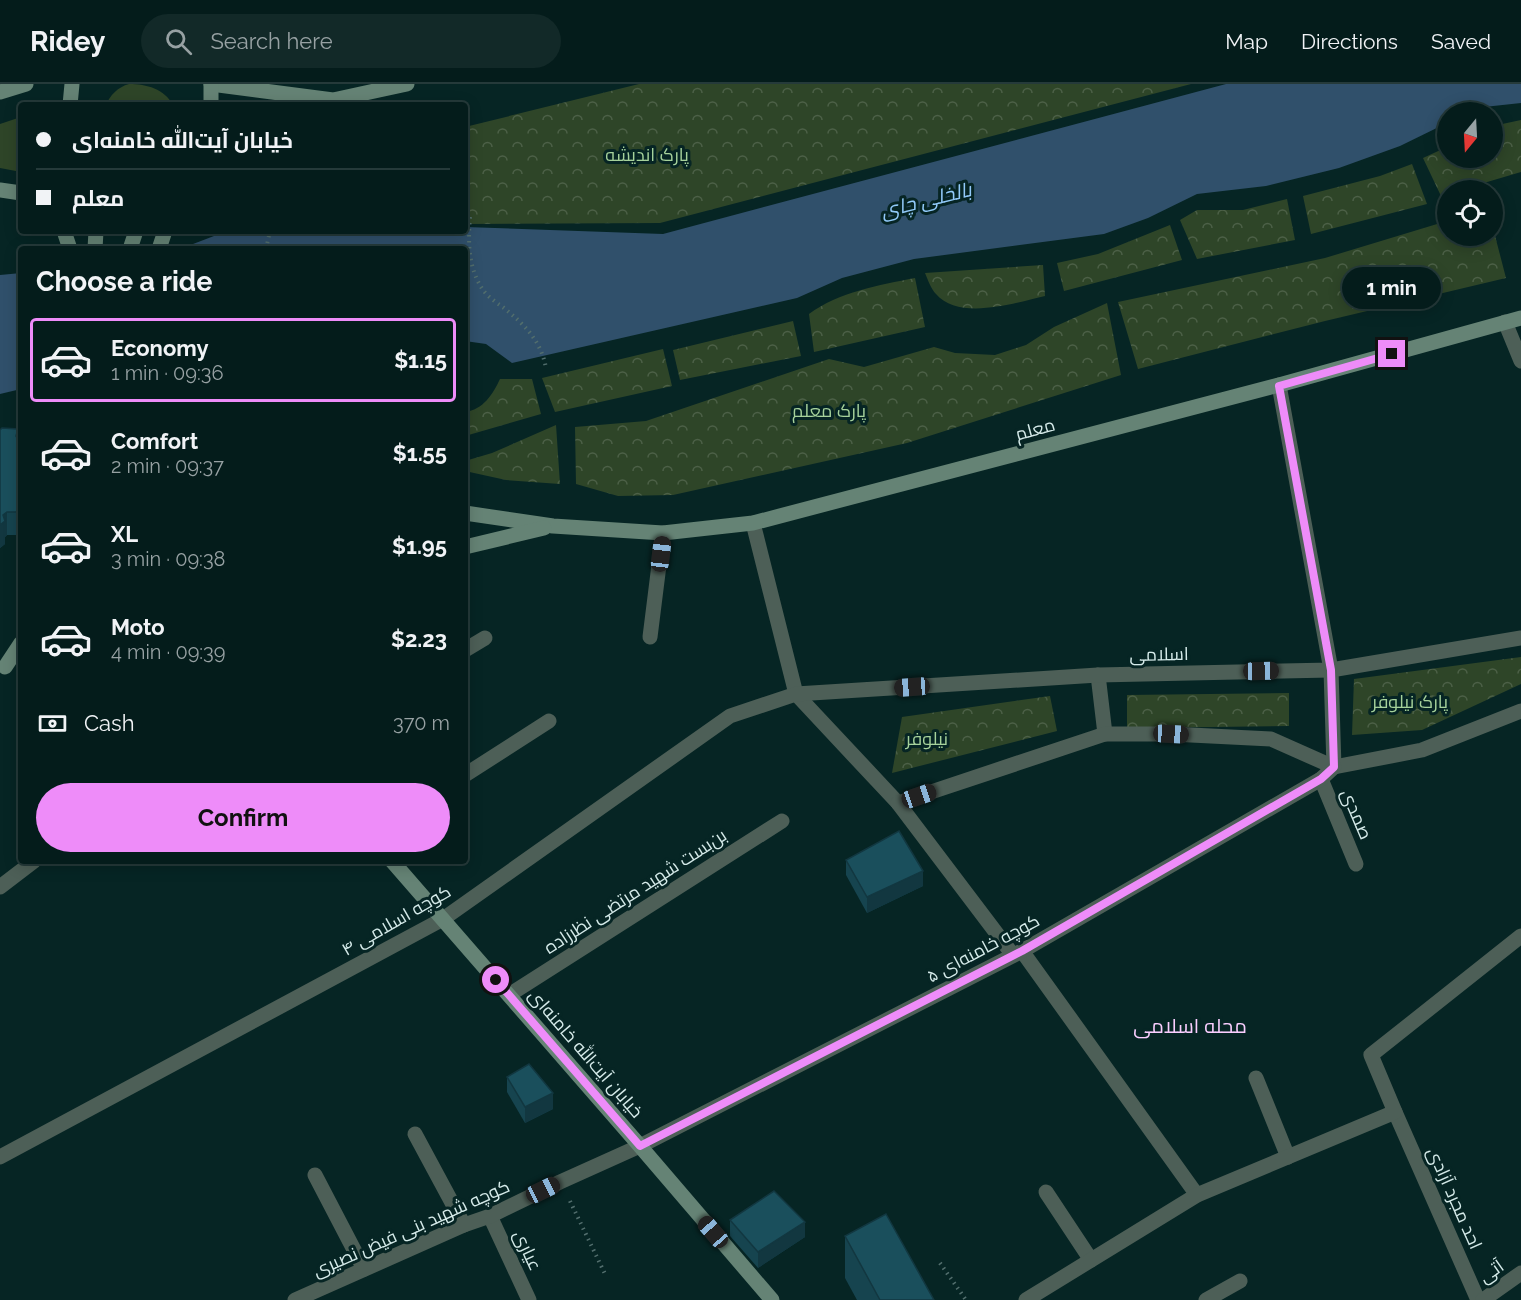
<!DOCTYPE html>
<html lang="en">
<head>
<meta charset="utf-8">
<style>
	body { margin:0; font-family:Raleway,Cairo,sans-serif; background:#122928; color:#f1f3f6; height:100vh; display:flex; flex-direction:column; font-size:22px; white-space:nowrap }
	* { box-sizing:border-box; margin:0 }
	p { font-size:20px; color:#97a1a3 }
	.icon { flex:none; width:33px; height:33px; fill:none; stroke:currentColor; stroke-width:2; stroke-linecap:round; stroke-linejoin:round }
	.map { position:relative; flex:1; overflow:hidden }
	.drawer { position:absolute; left:18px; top:162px; width:450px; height:618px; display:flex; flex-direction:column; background:#041c1b; border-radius:6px; box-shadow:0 3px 15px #0003,0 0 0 2px #253a3a }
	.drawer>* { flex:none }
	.guide { position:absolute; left:18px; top:18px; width:450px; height:132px; border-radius:6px; box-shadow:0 3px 15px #0003,0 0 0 2px #253a3a; display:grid; align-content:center; height:132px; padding:0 18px; background:#041c1b }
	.needle { width:39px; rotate:198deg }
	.buttons { position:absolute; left:1437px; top:18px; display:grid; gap:12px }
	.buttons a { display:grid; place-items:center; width:66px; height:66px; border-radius:50%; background:#041c1b; box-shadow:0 3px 15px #0003,0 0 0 2px #253a3a; font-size:30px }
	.end { position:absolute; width:27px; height:27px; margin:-14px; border:8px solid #ee8cf9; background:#111; box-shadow:0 0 0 3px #111 }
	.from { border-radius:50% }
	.bubble { position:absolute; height:42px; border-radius:21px; background:#041c1b; box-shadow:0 3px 15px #0003,0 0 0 2px #253a3a; font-size:20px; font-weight:700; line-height:42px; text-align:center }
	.car { position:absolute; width:18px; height:36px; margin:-18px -9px; border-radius:8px; box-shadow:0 0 4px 2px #0007; background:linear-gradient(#222 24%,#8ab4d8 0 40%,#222 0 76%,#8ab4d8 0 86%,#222 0) }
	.guide b { display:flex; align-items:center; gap:21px; height:57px; font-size:22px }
	.guide b+b { border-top:2px solid #253a3a }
	.guide i { width:15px; height:15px; background:#f1f3f6 }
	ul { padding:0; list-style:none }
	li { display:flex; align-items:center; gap:18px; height:84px; margin:0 12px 9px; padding:0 6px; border:3px solid transparent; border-radius:6px }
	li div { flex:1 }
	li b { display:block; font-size:22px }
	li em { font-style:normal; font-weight:700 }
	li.current { border-color:#ee8cf9 }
	li>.icon { width:54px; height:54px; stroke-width:1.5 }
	h2 { padding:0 18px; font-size:27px; line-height:72px }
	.pay { display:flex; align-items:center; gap:15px; height:66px; padding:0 18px; font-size:22px }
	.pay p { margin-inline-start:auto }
	.button { display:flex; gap:12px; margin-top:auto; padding:12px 18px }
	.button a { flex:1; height:69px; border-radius:36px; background:#ee8cf9; color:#111; font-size:24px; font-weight:700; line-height:69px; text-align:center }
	header { display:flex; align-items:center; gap:36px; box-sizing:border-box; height:84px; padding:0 30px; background:#041c1b; border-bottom:2px solid #253a3a }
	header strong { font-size:28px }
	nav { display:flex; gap:33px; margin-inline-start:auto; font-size:21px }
	.search { width:420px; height:54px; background:#122928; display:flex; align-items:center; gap:15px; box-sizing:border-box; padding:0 21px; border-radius:33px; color:#97a1a3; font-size:22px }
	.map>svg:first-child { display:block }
	.grass { fill:#2e4528 }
	.park { fill:url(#park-crowns) }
	.water { fill:#30506b }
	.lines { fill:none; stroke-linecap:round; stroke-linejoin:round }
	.path { stroke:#526e6d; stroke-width:4; stroke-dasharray:1.5 4.5; stroke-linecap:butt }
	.street { stroke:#4d5f57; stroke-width:15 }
	.secondary { stroke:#658375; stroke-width:15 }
	.wall { fill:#16444f }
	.shaded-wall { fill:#123740 }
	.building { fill:#1a4f5c; stroke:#123740; stroke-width:1.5 }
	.route { stroke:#ee8cf9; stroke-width:8 }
	.labels { text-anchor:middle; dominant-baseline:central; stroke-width:6; stroke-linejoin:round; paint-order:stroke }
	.park-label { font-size:18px; fill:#a6d29b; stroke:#062524 }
	.street-label { font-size:18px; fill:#d6ebea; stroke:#062524 }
	.water-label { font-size:20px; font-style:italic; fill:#92cafa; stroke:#062524 }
	.neighbourhood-label { font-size:20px; fill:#faceff; stroke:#062524 }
</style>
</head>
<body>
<header>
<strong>Ridey</strong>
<div class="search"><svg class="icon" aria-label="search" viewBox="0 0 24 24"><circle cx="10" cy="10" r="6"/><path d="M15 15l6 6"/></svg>Search here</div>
<nav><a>Map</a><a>Directions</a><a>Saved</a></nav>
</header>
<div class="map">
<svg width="1521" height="1216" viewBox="0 0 1521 1216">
	<defs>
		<pattern id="park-crowns" width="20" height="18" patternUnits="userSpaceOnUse" patternTransform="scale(1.5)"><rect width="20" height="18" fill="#2e4528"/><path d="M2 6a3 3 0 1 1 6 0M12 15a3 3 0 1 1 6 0" fill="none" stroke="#4c6047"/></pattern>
	</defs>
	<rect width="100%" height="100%" fill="#062524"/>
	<g class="grass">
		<path d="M129,0C147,0 164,5 173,21H106C110,11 118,3 129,0Z"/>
		<path d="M21,33V88L0,84V40Z"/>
	</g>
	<g class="park">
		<path d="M639,0H1191L660,139L465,140V43Z"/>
		<path d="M1521,36V88L1460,106H1448L1447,110L1441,112L1423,74L1447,63L1448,74H1492L1493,42Z"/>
		<path d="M1412,80L1427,120L1311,150L1303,112L1380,92Z"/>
		<path d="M1287,115L1295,156L1197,175L1180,136L1197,126H1243Z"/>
		<path d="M1447,137L1448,152H1492L1493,144L1506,194L1325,237L1138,285L1118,218L1325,174Z"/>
		<path d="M1170,141L1182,176L1064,207L1057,179L1098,170Z"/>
		<path d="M1043,181L1045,212C1015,219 959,237 936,210C931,205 928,196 925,189Z"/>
		<path d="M915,194L925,243L814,268L809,230C839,208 879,201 915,194Z"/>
		<path d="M1107,219L1121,291L907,359L673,411L618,412L576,400L575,343L646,337L829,275L864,283L934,263L955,269L995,271L1026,261L1054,243Z"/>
		<path d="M793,237L801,272L680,296L673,266Z"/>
		<path d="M663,265L672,302L555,328L542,294Z"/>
		<path d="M500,295H532L541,330L465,352V328C483,326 493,310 500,295Z"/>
		<path d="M556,341L560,400L506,396L465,387V377L492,369Z"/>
		<path d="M1521,573V600L1422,646L1352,651L1354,595Z"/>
		<path d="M1289,609V642L1127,644V611Z"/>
		<path d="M1050,612L1057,647L892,689L902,633Z"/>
	</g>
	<g class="water">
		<path d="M1226,0H1521V19L1484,23L1472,28H1448L1447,39L1400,62L1339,84L1266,102L1197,110L1148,134L1104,150L914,175L842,194L797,214L512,279L486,260L465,257V165H180L227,147H465V143L663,150Z"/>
		<path d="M21,189V305L0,310V191Z"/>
	</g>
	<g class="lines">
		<g class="path">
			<path d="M470,133C468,158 468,184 483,206C488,213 497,219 504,224C525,241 541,257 546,284"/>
			<path d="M266,165L270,147"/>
			<path d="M570,1117L606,1192"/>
			<path d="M940,1179L966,1216"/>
		</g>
		<g class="street">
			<path d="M1505,238L1521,277"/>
			<path d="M1279,301L1331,586L1334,683"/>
			<path d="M753,439L796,610L898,719L1013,871"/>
			<path d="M650,553L663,449"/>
			<path d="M465,566L485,554"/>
			<path d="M1098,591L1105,650"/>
			<path d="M465,691L549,637"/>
			<path d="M1321,695L1356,780"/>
			<path d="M898,719L1105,650H1171L1271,655L1334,683L1422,666L1521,627"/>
			<path d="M0,803L34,777"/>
			<path d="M1022,867L1197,1111"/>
			<path d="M509,911L782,737"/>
			<path d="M1256,994L1288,1073"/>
			<path d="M1395,1028L1478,1216"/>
			<path d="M415,1050L464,1141"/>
			<path d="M0,1073L443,835L730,632L796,610L1098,591L1331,586L1521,554"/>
			<path d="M315,1091L364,1185"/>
			<path d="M1046,1108L1091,1176"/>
			<path d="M490,1132L529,1216"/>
			<path d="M295,1216L464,1141L490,1132L560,1098L640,1062L1022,867L1321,695L1334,683"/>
			<path d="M1026,1216L1197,1111L1395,1028L1371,971L1521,852"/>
			<path d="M1206,1216L1240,1197"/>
			<path d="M1483,1216L1521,1189"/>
		</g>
		<g class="secondary">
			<path d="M211,0L333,16L407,0"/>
			<path d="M211,0V21"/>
			<path d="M0,8L26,0"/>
			<path d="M70,21L72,0"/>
			<path d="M0,106L21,109"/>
			<path d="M64,147L70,165"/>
			<path d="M95,165L96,147"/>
			<path d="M130,165L136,147"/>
			<path d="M159,165L165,147"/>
			<path d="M465,429L553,442L663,449L753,439L1279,301L1521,234"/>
			<path d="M465,463L544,444"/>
			<path d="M5,583L21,559"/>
			<path d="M392,777L640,1062L772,1216"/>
		</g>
	</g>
	<g class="wall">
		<path d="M0,346L18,355L21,359V446L16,451H7L5,453V460L0,464Z"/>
		<path d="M846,776L923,802L867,829L846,791Z"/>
		<path d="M507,993L553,1025L525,1039L507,1008Z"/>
		<path d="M730,1136L805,1153L758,1184L730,1152Z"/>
		<path d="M845,1152L934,1216H857L845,1194Z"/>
	</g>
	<g class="shaded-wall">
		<path d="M21,423V446L16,451V428Z"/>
		<path d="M7,428V451L5,453V460L0,464V441L3,431Z"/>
		<path d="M923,787V802L867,829V813Z"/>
		<path d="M553,1009V1025L525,1039V1023Z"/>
		<path d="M805,1138V1153L758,1184V1168Z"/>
	</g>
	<g class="building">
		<path d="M2,344L18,345L16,352L21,359V423L16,428H7L3,431L5,437L0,441V346Z"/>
		<path d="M899,747L923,787L867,813L846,776Z"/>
		<path d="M529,980L553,1009L525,1023L507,993Z"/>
		<path d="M774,1107L805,1138L758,1168L730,1136Z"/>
		<path d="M886,1130L934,1216H880L845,1152Z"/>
	</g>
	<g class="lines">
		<path class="route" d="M496,896L640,1062L1022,867L1321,695L1334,683L1331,586L1279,302L1392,270"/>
	</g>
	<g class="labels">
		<g class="park-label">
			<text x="647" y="70">پارک اندیشه</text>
			<text x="829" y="326">پارک معلم</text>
			<text x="1410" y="617">پارک نیلوفر</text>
			<text x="927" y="654">نیلوفر</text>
		</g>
		<g class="street-label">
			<text transform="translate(1035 345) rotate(-15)">معلم</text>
			<text transform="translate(1159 570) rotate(-1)">اسلامی</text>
			<text transform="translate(1357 730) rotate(67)">صمدی</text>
			<text transform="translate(635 807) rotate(-33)">بن‌بست شهید مرتضی نظرزاده</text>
			<text transform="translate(396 836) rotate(-30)">کوچه اسلامی ۴</text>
			<text transform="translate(983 864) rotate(-28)">کوچه خامنه‌ای ۵</text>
			<text transform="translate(586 969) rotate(49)">خیابان آیت‌الله خامنه‌ای</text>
			<text transform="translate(1455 1114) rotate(66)">احد مجرد آزادی</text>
			<text transform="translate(411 1144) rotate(-24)">کوچه شهید بنی فیض نصیری</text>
			<text transform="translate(528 1166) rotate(65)">عیاری</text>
			<text transform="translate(1491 1187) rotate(-35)">آتی</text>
		</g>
		<g class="water-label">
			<text transform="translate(926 116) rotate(-14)">بالخلی چای</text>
		</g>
		<g class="neighbourhood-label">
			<text x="1190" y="942">محله اسلامی</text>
		</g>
	</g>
</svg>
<div class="buttons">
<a><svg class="needle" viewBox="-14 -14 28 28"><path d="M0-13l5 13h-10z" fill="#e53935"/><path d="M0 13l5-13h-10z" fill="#97a1a3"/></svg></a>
<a><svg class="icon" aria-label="locate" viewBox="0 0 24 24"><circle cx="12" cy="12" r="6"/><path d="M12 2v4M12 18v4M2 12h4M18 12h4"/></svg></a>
</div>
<i class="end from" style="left:496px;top:896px"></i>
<i class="end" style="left:1392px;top:270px"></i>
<div class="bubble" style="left:1342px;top:183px;width:99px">1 min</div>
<i class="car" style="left:661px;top:470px;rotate:7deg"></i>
<i class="car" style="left:1261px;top:587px;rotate:89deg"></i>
<i class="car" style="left:912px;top:603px;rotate:266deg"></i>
<i class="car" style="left:1171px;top:650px;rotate:93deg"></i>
<i class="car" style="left:919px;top:712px;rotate:71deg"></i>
<i class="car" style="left:543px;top:1106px;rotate:64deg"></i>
<i class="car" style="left:713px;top:1148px;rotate:319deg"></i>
<div class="guide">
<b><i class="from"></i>خیابان آیت‌الله خامنه‌ای</b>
<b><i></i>معلم</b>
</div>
<section class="drawer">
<h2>Choose a ride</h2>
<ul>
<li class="current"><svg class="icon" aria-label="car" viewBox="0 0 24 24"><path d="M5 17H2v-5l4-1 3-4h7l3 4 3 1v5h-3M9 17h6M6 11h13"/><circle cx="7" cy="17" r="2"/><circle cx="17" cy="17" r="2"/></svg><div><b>Economy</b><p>1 min · 09:36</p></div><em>$1.15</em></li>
<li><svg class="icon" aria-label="car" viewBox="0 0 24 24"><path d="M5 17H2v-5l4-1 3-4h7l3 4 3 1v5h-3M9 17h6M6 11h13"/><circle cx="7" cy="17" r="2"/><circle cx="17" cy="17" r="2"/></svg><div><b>Comfort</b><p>2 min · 09:37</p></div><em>$1.55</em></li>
<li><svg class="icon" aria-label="car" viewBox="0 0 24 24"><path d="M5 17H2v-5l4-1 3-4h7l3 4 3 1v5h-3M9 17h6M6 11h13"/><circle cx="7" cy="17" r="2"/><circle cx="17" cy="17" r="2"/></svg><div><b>XL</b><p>3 min · 09:38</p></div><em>$1.95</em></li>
<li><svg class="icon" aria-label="car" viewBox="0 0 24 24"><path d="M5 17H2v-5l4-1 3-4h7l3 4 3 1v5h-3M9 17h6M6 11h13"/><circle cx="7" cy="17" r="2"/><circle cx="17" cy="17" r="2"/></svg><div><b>Moto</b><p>4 min · 09:39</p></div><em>$2.23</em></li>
</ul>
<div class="pay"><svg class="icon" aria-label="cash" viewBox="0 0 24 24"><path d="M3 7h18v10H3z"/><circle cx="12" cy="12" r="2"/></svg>Cash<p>370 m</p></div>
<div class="button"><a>Confirm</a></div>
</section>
</div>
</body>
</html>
